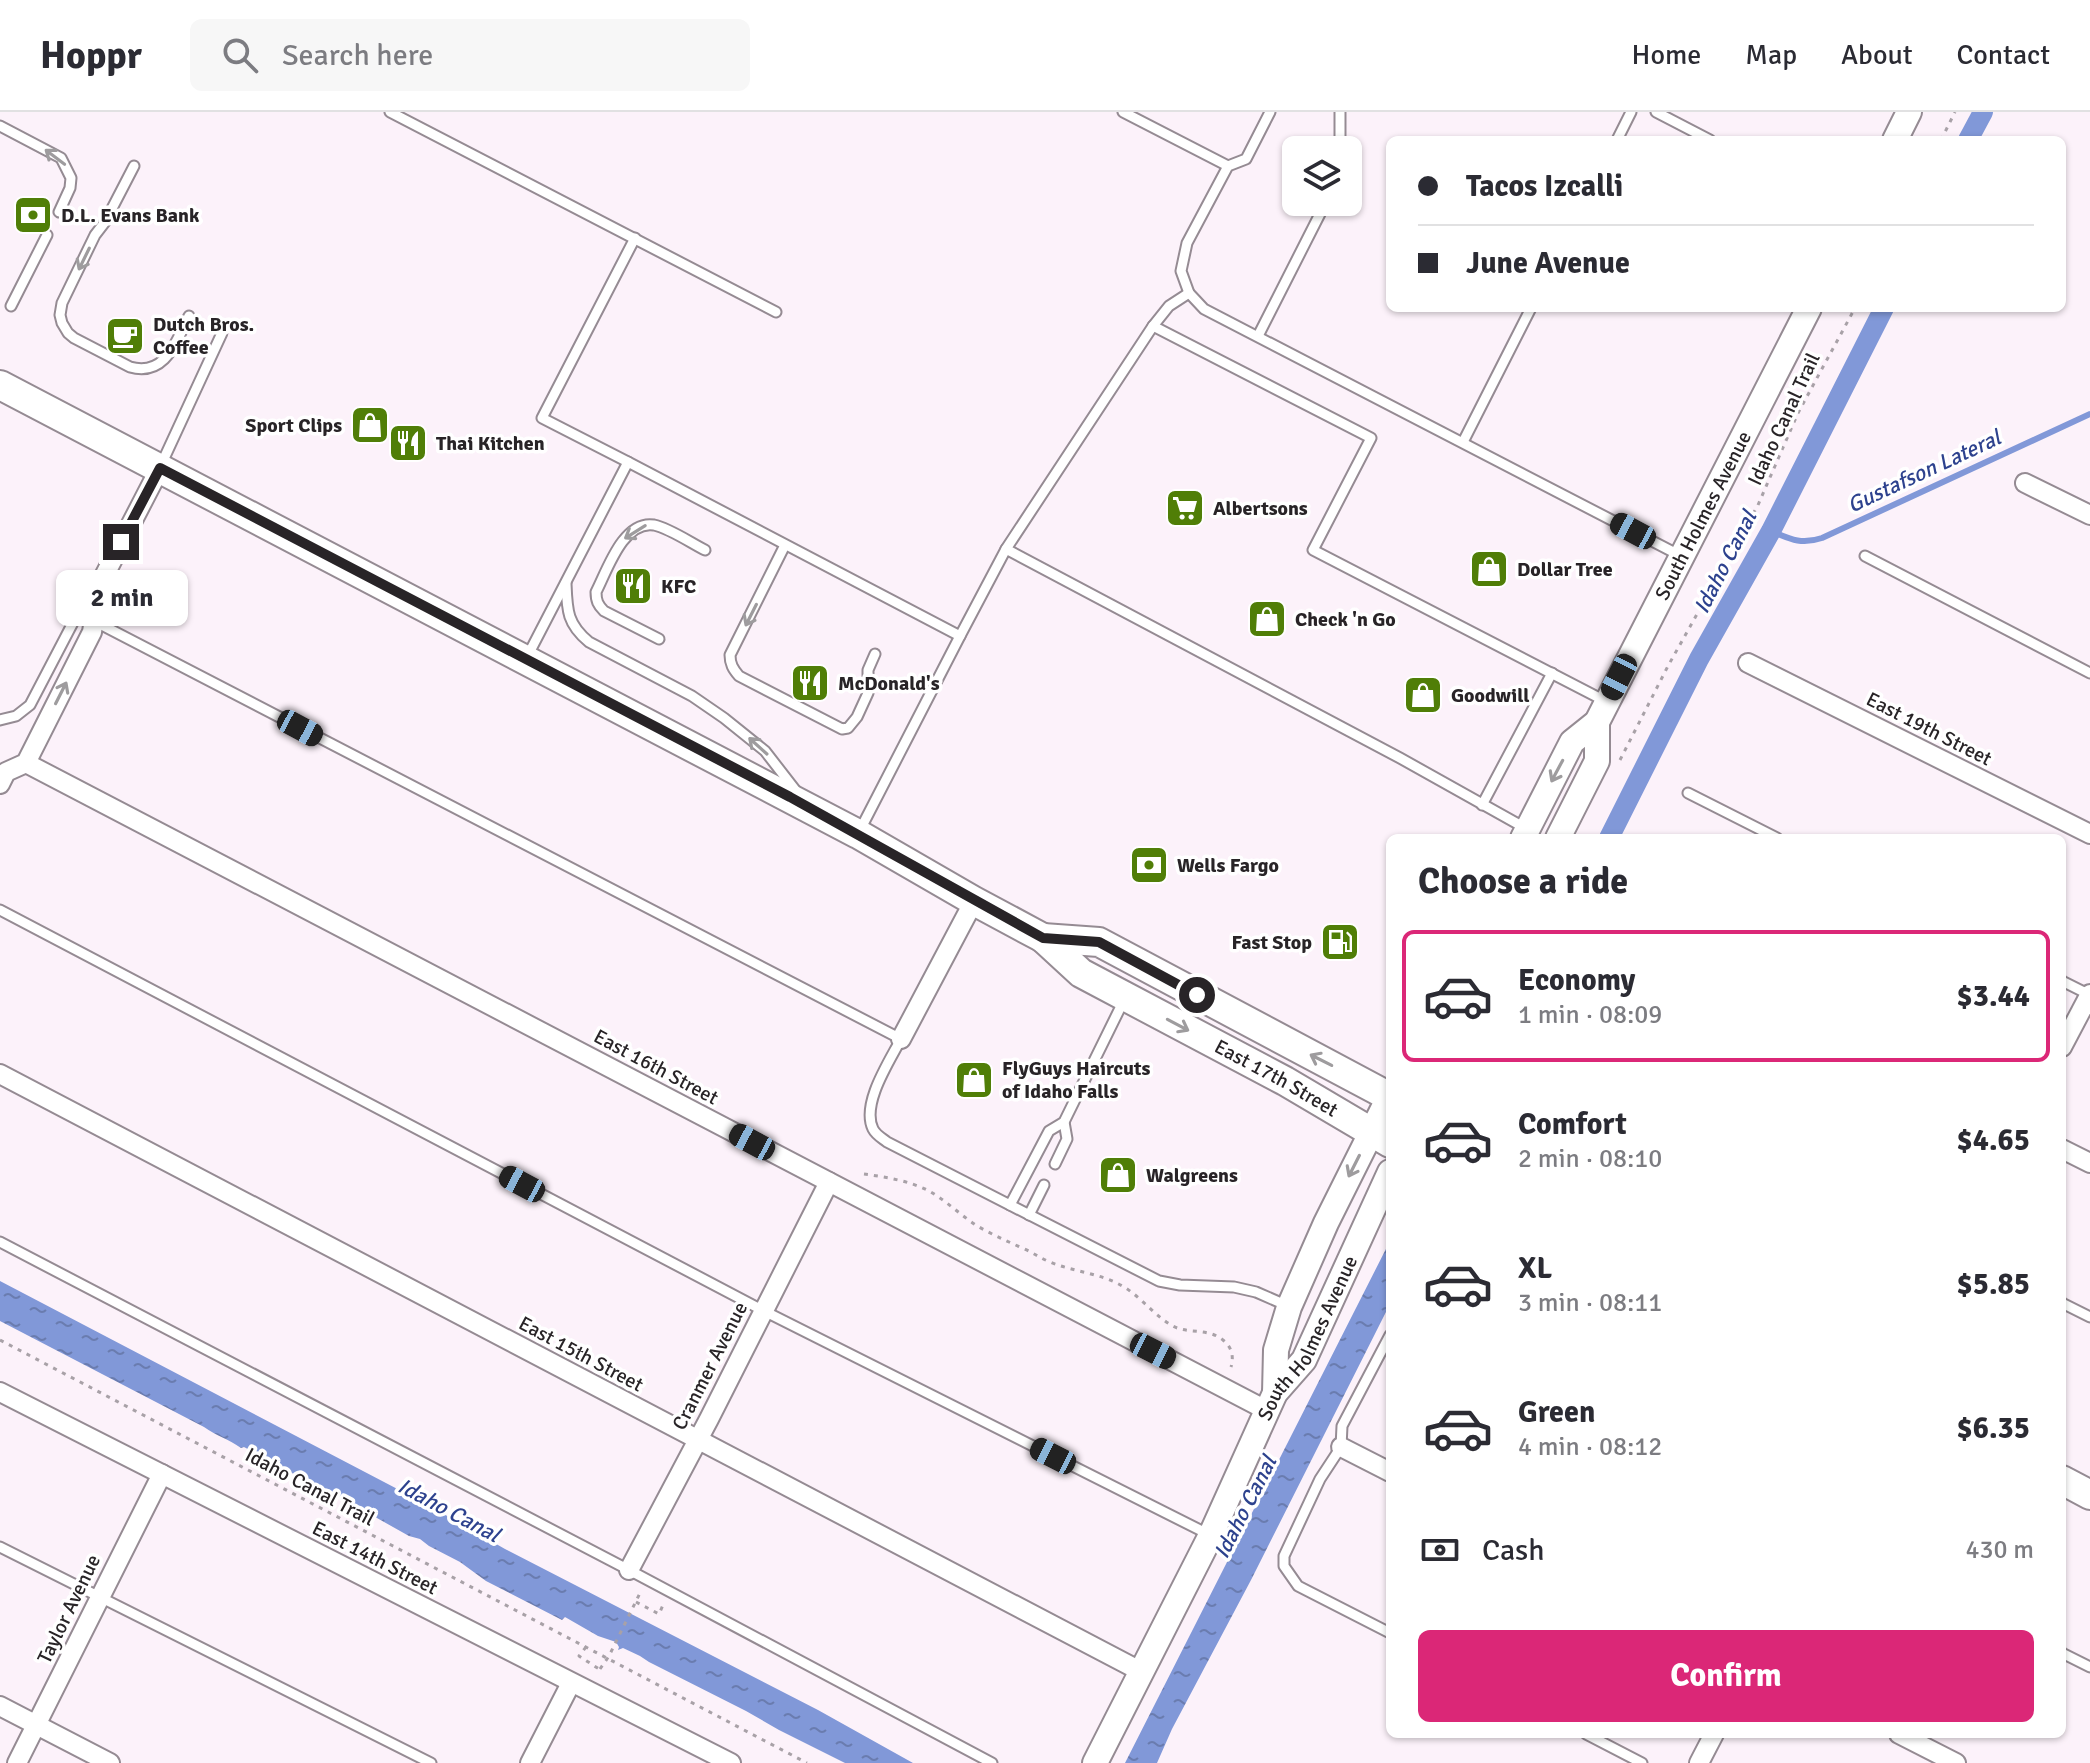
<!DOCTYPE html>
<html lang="en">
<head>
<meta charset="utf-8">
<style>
	body { margin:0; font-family:Signika,sans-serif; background:#f7f7f7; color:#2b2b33; height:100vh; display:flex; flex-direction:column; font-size:30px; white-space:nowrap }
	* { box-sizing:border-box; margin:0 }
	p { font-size:26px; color:#7c7c81 }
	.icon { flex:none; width:44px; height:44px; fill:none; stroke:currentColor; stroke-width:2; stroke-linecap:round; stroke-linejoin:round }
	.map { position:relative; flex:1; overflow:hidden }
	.side { position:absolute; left:1386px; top:722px; width:680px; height:904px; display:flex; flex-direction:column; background:#fff; border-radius:12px; box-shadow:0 2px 6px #0004 }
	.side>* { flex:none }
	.banner { position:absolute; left:1386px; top:24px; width:680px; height:176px; border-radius:12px; box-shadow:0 2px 6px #0004; display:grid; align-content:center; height:176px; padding:0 32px; background:#fff }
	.controls { position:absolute; left:1282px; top:24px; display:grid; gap:16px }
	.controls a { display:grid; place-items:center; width:80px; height:80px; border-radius:12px; background:#fff; box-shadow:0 2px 6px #0004; font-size:40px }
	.end { position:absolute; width:36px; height:36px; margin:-18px; border:10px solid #282427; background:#fff; box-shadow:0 0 0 4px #fff }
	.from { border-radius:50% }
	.bubble { position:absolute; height:56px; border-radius:12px; background:#fff; box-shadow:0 2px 6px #0004; font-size:26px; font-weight:700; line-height:56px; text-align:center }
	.car { position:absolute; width:24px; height:48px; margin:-24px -12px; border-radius:10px; box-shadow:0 0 6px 2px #0007; background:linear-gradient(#222 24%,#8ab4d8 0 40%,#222 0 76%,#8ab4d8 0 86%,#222 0) }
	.banner b { display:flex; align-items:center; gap:28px; height:76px; font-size:30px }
	.banner b+b { border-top:2px solid #e1e1e2 }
	.banner i { width:20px; height:20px; background:#2b2b33 }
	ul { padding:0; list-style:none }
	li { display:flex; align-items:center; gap:24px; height:132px; margin:0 16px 12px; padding:0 16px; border:4px solid transparent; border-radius:12px }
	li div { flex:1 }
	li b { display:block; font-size:30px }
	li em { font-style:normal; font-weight:700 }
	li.current { border-color:#db2777 }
	li>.icon { width:72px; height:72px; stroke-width:1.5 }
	h2 { padding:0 32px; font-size:36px; line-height:96px }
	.pay { display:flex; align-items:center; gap:20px; height:88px; padding:0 32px; font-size:30px }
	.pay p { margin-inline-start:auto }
	.action { display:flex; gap:16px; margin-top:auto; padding:16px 32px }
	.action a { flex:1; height:92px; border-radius:12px; background:#db2777; color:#fff; font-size:32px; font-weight:700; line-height:92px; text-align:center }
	header { display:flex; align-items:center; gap:48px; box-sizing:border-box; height:112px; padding:0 40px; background:#fff; border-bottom:2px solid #e1e1e2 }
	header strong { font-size:38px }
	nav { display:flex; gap:44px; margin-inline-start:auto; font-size:28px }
	.search { width:560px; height:72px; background:#f7f7f7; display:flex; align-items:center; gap:20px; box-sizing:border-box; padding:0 28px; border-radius:12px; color:#7c7c81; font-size:30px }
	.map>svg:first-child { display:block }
	.water { fill:url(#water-ripples) }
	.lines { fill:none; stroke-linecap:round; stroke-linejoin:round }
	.stream { stroke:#8198d8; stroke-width:6 }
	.canal { stroke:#8198d8; stroke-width:20 }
	.service-casing { stroke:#958b93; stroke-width:13 }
	.minor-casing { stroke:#958b93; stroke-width:22 }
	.secondary-casing { stroke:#958b93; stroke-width:28 }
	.primary-casing { stroke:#958b93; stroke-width:32 }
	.path { stroke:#a8a1a7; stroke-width:3; stroke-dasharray:4 6; stroke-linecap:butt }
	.service { stroke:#fff; stroke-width:9 }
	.minor { stroke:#fff; stroke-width:18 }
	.secondary { stroke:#fff; stroke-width:24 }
	.primary { stroke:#fff; stroke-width:28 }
	.oneway { stroke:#9e9c9e }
	.route { stroke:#282427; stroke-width:10 }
	.labels { text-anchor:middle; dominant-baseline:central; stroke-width:7; stroke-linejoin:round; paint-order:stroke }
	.poi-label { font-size:20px; font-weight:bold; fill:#282427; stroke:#fff; text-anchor:start }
	.street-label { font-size:20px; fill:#282427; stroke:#fff }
	.water-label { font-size:22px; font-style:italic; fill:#2d428e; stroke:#fff }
</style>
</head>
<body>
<header>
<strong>Hoppr</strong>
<div class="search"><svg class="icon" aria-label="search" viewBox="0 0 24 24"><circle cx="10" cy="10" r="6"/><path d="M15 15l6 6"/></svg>Search here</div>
<nav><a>Home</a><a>Map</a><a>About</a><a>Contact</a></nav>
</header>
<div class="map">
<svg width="2090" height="1651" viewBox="0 0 2090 1651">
	<defs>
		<pattern id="water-ripples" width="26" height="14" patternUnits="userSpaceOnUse" patternTransform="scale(2)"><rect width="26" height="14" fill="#8198d8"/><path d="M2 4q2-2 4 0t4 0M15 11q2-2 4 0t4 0" fill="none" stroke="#6a7caf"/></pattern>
	</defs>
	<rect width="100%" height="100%" fill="#fcf2fa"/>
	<g class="water">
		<path d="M1390,1129V1192L1251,1468L1172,1617L1157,1651H1125Z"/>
		<path d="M0,1169L428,1393L505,1437L818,1598L913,1651H845L779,1618L746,1599L649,1550L640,1544L623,1536L618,1538L619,1535L616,1530L598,1524L565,1505L562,1508L486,1469L460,1450L429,1434L420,1427L409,1424L320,1374L314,1373L244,1335L241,1336C229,1327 216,1324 204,1315L0,1209Z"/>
	</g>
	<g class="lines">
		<path class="stream" d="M1771,419C1790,427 1801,433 1822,426L2090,302"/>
		<g class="canal">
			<path d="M1968,28L1983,0"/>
			<path d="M1609,726L1699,547L1771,419L1884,196"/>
		</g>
		<defs>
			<g id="service">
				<path d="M390,0L776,200"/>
				<path d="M1123,0L1228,54"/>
				<path d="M1270,0L1246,47L1228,54L1187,131L1181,159L1189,181L1204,197L1681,444"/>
				<path d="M1656,0L1710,28"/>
				<path d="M0,14L61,46L71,66L70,76L59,100"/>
				<path d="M1617,28L1631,0"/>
				<path d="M1340,38V0"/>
				<path d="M134,54L105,110L95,123L62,191L60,203L62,211L68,221L74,226L130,255C166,265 176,229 189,204"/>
				<path d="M11,194L47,123"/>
				<path d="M1153,214L1371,326L1313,438L1607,590"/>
				<path d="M1258,224L1326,90"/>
				<path d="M1463,330L1531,196"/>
				<path d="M628,350L542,306L635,126"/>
				<path d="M161,353L222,221"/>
				<path d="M785,433L730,543C730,552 733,557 739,564L842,617L848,616L857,605L868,581V558L875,542"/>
				<path d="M1006,437L1153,214L1169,194L1189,181"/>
				<path d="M1865,444L2090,561"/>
				<path d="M566,471C567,498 567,512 589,530L692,584L724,606L765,639L796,679"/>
				<path d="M94,509L901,927C889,950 861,992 873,1017C876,1023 882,1026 887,1030L1010,1093"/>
				<path d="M659,527L604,499C598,493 596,489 596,480C607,459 623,408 654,413C669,416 691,431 705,438"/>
				<path d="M527,545L628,350L960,524L1006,437L1400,646L1527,717"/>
				<path d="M0,608L16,604L30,593L78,501L94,480"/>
				<path d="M1688,681L1777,726"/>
				<path d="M1482,693L1552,561"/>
				<path d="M859,720L960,524"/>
				<path d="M0,798L764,1199L1208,1422"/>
				<path d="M2062,869L2090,883"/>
				<path d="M1124,888L1064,1010L1049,1019L1010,1093L1159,1169L1180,1173L1234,1175L1256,1180L1288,1194"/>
				<path d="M1055,1052L1067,1027L1064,1010"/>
				<path d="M1029,1103L1044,1073"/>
				<path d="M0,1130L629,1458L992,1651"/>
				<path d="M2062,1191L2090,1205"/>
				<path d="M1390,1223L1342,1314L1341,1335L1320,1367L1284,1444V1454L1298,1474L1390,1521"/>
				<path d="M0,1435L431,1651"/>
				<path d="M2062,1541L2090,1555"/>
				<path d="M1586,1622L1642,1651"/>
			</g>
			<g id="minor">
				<path d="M2025,371L2090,403"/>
				<path d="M1748,551L2090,722"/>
				<path d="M26,651L1266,1298"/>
				<path d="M0,672L6,660L26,651L92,520L99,474L160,356"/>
				<path d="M901,927L974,789"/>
				<path d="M2062,935L2090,882"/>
				<path d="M0,962L1142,1560"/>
				<path d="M2062,1037L2090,1051"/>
				<path d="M0,1280L731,1651"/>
				<path d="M1341,1335L1390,1360"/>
				<path d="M629,1458L709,1307L829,1070"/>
				<path d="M0,1594L110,1651"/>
				<path d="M1899,1622L1956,1651"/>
				<path d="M17,1651L162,1362"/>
				<path d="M530,1651L571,1571"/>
				<path d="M1699,1651L1714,1622"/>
			</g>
			<g id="secondary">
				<path d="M1895,28L1909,0"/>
				<path id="s1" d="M1523,726L1572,630L1597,610L1809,196"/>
				<path d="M1558,726L1597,649V610"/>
				<path d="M1275,1281L1276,1238L1289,1195L1326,1111L1390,983"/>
				<path id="s2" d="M1095,1651L1210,1425L1275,1281L1304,1248L1390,1060"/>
			</g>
			<g id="primary">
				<path id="s3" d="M0,273L858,722L974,789L1043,826L1081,861L1285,969L1390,1031"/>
				<path d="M1043,826L1099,830L1390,985"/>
				<path d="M2062,1368L2090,1383"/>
			</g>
		</defs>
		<use href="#service" class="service-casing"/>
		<use href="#minor" class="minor-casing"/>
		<use href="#secondary" class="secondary-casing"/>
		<use href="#primary" class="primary-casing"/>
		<g class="path">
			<path d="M1941,28L1955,0"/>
			<path d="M1620,648L1668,554L1758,393L1798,301L1855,196"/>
			<path d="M864,1062C886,1065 910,1069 929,1079C947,1089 961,1104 979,1115C993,1123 1007,1129 1022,1136C1032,1140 1040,1146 1050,1150C1074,1160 1101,1161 1124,1175C1142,1186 1154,1203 1171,1213C1187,1223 1207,1215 1223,1228C1232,1235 1234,1245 1231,1255"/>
			<path d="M0,1228L807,1651"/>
			<path d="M636,1490L659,1502L663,1493"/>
			<path d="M586,1535L579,1544L599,1557"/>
			<path d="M600,1557L609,1544L640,1481"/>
		</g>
		<use href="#service" class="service"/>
		<use href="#minor" class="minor"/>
		<use href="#secondary" class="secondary"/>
		<use href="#primary" class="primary"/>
	</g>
	<defs><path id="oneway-shaft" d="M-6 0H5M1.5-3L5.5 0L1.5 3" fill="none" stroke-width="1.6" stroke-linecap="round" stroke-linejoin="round" transform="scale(2)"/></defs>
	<g class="oneway">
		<use href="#oneway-shaft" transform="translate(55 45) rotate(-143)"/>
		<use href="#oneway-shaft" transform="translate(84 147) rotate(116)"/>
		<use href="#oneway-shaft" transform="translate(635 420) rotate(148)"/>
		<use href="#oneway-shaft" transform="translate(751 503) rotate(117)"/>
		<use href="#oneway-shaft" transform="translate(61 581) rotate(-63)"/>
		<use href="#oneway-shaft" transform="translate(758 634) rotate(-138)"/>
		<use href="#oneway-shaft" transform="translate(1557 659) rotate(118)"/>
		<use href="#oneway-shaft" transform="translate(1178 913) rotate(28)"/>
		<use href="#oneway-shaft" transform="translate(1321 948) rotate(-153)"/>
		<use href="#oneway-shaft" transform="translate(1354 1054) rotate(117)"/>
	</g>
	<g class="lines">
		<path class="route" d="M121,430L160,356L790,685L1043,826L1099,830L1197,883"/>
	</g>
	<defs>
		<symbol id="bank-square" viewBox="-11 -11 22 22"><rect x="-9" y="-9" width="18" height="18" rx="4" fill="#507e07" stroke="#fff"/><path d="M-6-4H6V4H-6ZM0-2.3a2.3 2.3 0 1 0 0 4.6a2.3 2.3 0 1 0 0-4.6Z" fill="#fff"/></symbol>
		<symbol id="cafe-square" viewBox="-11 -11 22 22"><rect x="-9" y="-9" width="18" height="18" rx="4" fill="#507e07" stroke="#fff"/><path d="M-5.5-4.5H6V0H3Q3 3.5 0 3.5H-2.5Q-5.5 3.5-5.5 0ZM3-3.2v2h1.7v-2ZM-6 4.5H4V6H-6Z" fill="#fff"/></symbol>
		<symbol id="shop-square" viewBox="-11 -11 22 22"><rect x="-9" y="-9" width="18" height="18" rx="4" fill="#507e07" stroke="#fff"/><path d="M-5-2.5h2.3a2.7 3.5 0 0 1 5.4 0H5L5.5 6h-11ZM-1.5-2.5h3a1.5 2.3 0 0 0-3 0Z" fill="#fff"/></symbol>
		<symbol id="restaurant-square" viewBox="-11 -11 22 22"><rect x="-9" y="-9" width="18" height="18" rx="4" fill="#507e07" stroke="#fff"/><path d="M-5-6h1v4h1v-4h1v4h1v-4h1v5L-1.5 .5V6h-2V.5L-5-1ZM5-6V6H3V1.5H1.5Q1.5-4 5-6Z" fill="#fff"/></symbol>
		<symbol id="supermarket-square" viewBox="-11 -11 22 22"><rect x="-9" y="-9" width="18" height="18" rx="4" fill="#507e07" stroke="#fff"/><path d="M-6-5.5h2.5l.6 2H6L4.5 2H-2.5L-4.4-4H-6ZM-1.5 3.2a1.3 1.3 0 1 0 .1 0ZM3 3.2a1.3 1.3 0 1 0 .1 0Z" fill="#fff"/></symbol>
		<symbol id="fuel-square" viewBox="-11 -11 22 22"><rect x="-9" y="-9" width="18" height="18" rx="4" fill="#507e07" stroke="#fff"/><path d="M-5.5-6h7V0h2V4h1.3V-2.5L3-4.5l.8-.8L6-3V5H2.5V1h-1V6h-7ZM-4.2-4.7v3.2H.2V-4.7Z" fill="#fff"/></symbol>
	</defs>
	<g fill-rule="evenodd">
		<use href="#bank-square" x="11" y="81" width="44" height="44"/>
		<use href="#cafe-square" x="103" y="202" width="44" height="44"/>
		<use href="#shop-square" x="348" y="291" width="44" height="44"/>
		<use href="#restaurant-square" x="386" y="309" width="44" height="44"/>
		<use href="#supermarket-square" x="1163" y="374" width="44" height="44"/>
		<use href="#shop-square" x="1467" y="435" width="44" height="44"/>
		<use href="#restaurant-square" x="611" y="452" width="44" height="44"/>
		<use href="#shop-square" x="1245" y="485" width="44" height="44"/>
		<use href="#restaurant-square" x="788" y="549" width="44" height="44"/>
		<use href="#shop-square" x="1401" y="561" width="44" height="44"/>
		<use href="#bank-square" x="1127" y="731" width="44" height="44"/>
		<use href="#fuel-square" x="1318" y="808" width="44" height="44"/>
		<use href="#shop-square" x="952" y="946" width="44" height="44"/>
		<use href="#shop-square" x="1096" y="1041" width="44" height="44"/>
	</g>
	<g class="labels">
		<g class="poi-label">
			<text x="61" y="103">D.L. Evans Bank</text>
			<text x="153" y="212">Dutch Bros.<tspan x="153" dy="23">Coffee</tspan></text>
			<text x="342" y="313" text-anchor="end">Sport Clips</text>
			<text x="436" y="331">Thai Kitchen</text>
			<text x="1213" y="396">Albertsons</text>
			<text x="1517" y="457">Dollar Tree</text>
			<text x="661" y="474">KFC</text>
			<text x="1295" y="507">Check 'n Go</text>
			<text x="838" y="571">McDonald's</text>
			<text x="1451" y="583">Goodwill</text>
			<text x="1177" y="753">Wells Fargo</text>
			<text x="1312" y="830" text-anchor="end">Fast Stop</text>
			<text x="1002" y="956">FlyGuys Haircuts<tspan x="1002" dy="23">of Idaho Falls</tspan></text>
			<text x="1146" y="1063">Walgreens</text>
		</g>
		<g class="street-label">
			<text transform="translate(1784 307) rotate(-65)">Idaho Canal Trail</text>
			<text stroke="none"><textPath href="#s1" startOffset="372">South Holmes Avenue</textPath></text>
			<text transform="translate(1929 617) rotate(27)">East 19th Street</text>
			<text transform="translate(656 955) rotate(28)">East 16th Street</text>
			<text stroke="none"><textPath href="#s3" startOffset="1454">East 17th Street</textPath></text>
			<text stroke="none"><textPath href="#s2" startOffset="476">South Holmes Avenue</textPath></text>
			<text transform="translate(581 1242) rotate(28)">East 15th Street</text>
			<text transform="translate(710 1254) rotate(-63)">Cranmer Avenue</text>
			<text transform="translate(310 1375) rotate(28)">Idaho Canal Trail</text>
			<text transform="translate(375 1446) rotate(27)">East 14th Street</text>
			<text transform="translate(69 1497) rotate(-64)">Taylor Avenue</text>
		</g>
		<g class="water-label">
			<text transform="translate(1924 359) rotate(-25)">Gustafson Lateral</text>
			<text transform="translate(1725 450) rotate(-63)">Idaho Canal</text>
			<text transform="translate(1245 1395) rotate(-63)">Idaho Canal</text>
			<text transform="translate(449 1398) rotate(28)">Idaho Canal</text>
		</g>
	</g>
</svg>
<div class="controls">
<a><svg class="icon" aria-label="layers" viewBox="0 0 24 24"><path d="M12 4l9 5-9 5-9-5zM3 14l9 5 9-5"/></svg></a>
</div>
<i class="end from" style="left:1197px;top:883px"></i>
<i class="end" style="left:121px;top:430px"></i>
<div class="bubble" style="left:56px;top:458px;width:132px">2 min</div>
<i class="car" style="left:1633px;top:419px;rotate:298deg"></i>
<i class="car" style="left:1619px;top:565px;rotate:207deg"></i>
<i class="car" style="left:300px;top:616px;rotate:118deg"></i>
<i class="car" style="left:752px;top:1030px;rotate:298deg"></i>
<i class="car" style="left:522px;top:1072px;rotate:298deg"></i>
<i class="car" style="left:1153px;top:1239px;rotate:117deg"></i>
<i class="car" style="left:1053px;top:1344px;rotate:297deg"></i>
<div class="banner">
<b><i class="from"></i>Tacos Izcalli</b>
<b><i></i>June Avenue</b>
</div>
<section class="side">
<h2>Choose a ride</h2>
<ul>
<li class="current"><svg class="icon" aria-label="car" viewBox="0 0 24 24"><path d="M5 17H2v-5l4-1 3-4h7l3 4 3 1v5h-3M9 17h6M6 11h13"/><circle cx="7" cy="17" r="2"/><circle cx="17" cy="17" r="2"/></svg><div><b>Economy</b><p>1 min · 08:09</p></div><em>$3.44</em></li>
<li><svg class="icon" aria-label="car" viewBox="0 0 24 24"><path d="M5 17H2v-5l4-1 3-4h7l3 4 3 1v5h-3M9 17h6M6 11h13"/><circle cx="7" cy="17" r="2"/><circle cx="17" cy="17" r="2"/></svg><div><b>Comfort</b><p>2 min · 08:10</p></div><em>$4.65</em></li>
<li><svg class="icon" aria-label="car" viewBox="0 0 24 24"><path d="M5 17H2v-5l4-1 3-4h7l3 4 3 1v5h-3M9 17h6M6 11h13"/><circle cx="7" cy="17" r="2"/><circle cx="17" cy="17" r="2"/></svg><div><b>XL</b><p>3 min · 08:11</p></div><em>$5.85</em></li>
<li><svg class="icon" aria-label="car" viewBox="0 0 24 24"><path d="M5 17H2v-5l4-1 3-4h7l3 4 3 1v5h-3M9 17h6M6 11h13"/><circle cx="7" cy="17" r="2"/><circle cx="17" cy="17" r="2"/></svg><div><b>Green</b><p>4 min · 08:12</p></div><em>$6.35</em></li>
</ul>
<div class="pay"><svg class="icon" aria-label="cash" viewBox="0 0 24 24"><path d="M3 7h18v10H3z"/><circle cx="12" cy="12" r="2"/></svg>Cash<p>430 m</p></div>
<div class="action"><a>Confirm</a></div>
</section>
</div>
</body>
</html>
